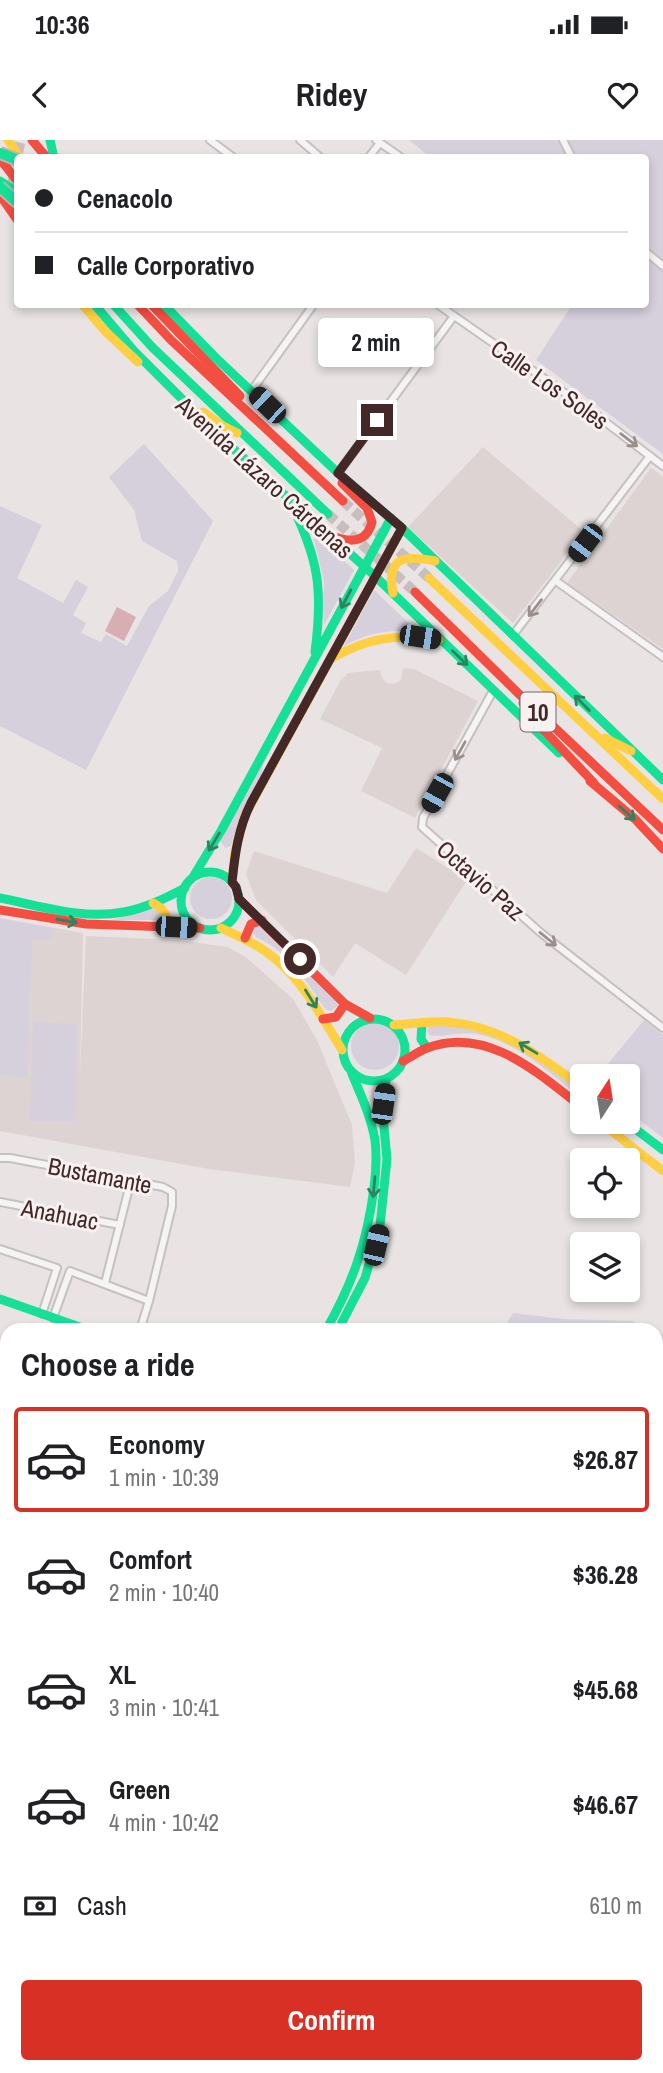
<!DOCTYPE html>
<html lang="en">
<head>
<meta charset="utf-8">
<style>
	body { margin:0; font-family:"Archivo Narrow",sans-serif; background:#f6f6f6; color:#202124; height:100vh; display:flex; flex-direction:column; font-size:26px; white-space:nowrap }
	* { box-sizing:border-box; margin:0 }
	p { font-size:23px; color:#757577 }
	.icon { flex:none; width:38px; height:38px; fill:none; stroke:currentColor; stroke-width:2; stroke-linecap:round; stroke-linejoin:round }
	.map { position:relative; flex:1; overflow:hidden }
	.side { position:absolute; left:0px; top:1183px; width:663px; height:751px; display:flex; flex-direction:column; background:#fff; border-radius:21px 21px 0 0; box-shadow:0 4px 10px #0003 }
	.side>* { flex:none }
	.banner { position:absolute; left:14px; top:14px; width:635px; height:154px; border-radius:7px; box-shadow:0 4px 10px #0003; display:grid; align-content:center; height:154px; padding:0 21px; background:#fff }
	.needle { width:46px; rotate:12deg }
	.controls { position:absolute; left:570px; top:924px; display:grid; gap:14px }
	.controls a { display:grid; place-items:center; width:70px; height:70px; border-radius:7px; background:#fff; box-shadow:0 4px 10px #0003; font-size:35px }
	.end { position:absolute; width:32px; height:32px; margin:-16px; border:9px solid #442827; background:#fff; box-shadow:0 0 0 4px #fff }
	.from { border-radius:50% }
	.bubble { position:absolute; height:49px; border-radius:7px; background:#fff; box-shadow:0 4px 10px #0003; font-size:23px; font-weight:700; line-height:49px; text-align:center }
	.car { position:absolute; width:21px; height:42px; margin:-21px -10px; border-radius:9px; box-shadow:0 0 5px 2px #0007; background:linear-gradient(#222 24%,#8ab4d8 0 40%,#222 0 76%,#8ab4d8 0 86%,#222 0) }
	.banner b { display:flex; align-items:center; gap:24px; height:66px; font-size:26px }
	.banner b+b { border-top:2px solid #e0e0e0 }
	.banner i { width:18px; height:18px; background:#202124 }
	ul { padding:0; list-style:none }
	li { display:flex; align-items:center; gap:21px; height:105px; margin:0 14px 10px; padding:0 7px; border:4px solid transparent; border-radius:7px }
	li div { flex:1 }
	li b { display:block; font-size:26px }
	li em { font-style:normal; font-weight:700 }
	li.current { border-color:#d93025 }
	li>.icon { width:63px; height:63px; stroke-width:1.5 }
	h2 { padding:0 21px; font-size:32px; line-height:84px }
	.pay { display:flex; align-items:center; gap:18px; height:77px; padding:0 21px; font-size:26px }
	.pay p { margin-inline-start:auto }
	.action { display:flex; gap:14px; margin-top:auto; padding:14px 21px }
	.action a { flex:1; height:80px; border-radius:7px; background:#d93025; color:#fff; font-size:28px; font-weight:700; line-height:80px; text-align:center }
	.status { display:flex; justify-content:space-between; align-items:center; height:49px; padding:0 35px; background:#fff; direction:ltr }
	.status svg { height:19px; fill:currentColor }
	header { display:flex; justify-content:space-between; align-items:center; height:91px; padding:0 21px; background:#fff; font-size:32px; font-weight:700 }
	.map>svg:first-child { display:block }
	.built { fill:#ded3d3 }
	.green { fill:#d5d0dc }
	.water { fill:#d7aeb3 }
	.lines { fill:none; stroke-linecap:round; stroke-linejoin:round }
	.highway-tunnel { stroke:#c8bebd; stroke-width:10; stroke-dasharray:10 5; stroke-linecap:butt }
	.street-casing { stroke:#c7c0c0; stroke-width:10 }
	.street { stroke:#f5f3f3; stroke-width:6 }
	.fast { stroke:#16e098; stroke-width:9 }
	.slow { stroke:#ffcf43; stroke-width:9 }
	.jam { stroke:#f24e42; stroke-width:9 }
	.fast-bridge-casing { stroke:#beb5b5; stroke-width:14; stroke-linecap:butt }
	.fast-bridge { stroke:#16e098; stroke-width:10 }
	.oneway { stroke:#9c8e8d }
	.oneway2 { stroke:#2d8460 }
	.route { stroke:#442827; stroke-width:9 }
	.labels { text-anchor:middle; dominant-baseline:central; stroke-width:6; stroke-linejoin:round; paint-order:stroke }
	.shield { fill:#f8f1f1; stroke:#7a6464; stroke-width:2 }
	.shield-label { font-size:23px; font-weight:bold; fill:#442827 }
	.street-label { font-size:24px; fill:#442827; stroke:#f8f1f1 }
</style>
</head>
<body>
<div class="status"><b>10:36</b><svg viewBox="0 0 49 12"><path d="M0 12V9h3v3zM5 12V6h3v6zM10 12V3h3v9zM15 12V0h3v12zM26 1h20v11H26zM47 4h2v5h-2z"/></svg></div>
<header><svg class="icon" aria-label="back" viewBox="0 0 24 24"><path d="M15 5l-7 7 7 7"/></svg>Ridey<svg class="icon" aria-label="heart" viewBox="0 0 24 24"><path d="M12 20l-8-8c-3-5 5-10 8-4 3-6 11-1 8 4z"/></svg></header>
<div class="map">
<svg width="663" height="1933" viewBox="0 0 663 1933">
	<rect width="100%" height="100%" fill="#e9e3e3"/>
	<g class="built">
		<path d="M483,307L582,390L562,420L513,483L408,387Z"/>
		<path d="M651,328L663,337V509L567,443Z"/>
		<path d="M403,528L414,529L478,561L415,678L361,651L382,608L320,579L340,541L348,533L379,530L383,539L387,543L394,544L401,540Z"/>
		<path d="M416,708L467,740L406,835L355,803L333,837L256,760L246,734L254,711L387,753Z"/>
		<path d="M0,778L83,793L80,935L86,796L177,800L228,807L247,818L293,859L317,900L352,985L355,1023L350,1047L209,1029L0,991Z"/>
	</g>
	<g class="green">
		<path d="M409,0H663V314L536,220L570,168L566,165L646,164V18L430,17Z"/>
		<path d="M144,304L213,381L86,630L0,586V366L42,385L17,438L63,463L76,440L88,447L73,475L86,483L81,493L101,502L106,494L127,506L149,466L168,451L178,431L177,421L142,401L134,370L109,337Z"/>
		<path d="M312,391L354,430L324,485V441Z"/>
		<path d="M374,450L418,492C391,489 368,492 344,506Z"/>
		<path d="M269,609L271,610L263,626L261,637L240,676L231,706L225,708L220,700Z"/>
		<circle cx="211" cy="758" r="21"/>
		<path d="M151,769L157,770L161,774V780H112Z"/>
		<path d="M0,779L52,788L50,800H32L27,938L0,934Z"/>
		<path d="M257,786H263L339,861L337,867L331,871L325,869C306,840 289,812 256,797L253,793L254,788Z"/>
		<path d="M644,880L663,895V998L628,971V936H598Z"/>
		<path d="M33,882L77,884L76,981H30Z"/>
		<circle cx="375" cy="906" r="24"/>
		<path d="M430,883L467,886L516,904L583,952V959C551,935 517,901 477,894C461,891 440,898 429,895L427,891Z"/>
		<path d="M513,1173L563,1179L634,1181L631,1190H503Z"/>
		<path d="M656,1195H663V1404L656,1402Z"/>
	</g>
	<g class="water">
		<path d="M410,180L433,196L423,207L414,202L407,213L394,203Z"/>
		<path d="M117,467L136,477L124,501L105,491Z"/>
	</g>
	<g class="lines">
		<g class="highway-tunnel">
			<path d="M13,42L14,29L21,0"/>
			<path d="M343,361L429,438"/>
			<path d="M328,374L415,452"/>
		</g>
		<defs>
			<g id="street">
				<path d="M210,0L234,18"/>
				<path d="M300,0L321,18"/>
				<path d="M376,0L402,18"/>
				<path d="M563,0L572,18"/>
				<path d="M368,18L380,3"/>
				<path d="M646,112L663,126"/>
				<path d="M437,164L595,274L663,326"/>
				<path d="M252,250L314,164"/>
				<path d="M338,333L454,176"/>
				<path d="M556,441L663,517"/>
				<path d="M513,495L650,316"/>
				<path d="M493,551L423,678L422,687L541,793L663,888"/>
				<path d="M0,1018H10L163,1047L172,1052V1066L149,1161L140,1190"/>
				<path d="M0,1062L120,1085"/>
				<path d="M0,1109L57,1128L42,1174"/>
				<path d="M105,1143L131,1040"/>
				<path d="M53,1178L70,1131L149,1161"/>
				<path d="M0,1219L7,1221"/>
				<path d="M0,1264L7,1266"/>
				<path d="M0,1297L7,1295"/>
				<path d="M0,1395L3,1410L0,1428"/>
				<path d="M0,1456L7,1440"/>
				<path d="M0,1471L7,1474"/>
				<path d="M656,1488L663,1491"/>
				<path d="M0,1546L7,1549"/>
				<path d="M656,1549L663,1553"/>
				<path d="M656,1623L663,1627"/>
				<path d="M0,1634L7,1632"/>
				<path d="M656,1689L663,1692"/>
				<path d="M656,1768L663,1771"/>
				<path d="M0,1799L7,1795"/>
				<path d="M0,1893L7,1883"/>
				<path d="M192,1927L193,1933"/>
				<path d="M287,1927L303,1933"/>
				<path d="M233,1933L239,1927"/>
				<path d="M379,1933L380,1927"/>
				<path d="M438,1933L439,1927"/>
				<path d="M517,1933L518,1927"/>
			</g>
		</defs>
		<use href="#street" class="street-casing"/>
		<use href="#street" class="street"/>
		<g class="fast">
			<path d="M50,0L54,18"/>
			<path d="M0,41L18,52"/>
			<path d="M94,164L134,211L212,289"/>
			<path d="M113,164L152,207L328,374"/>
			<path d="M163,164L216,218L338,333L402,388L663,640"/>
			<path d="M208,286L376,437L559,613"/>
			<path d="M291,364C319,419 323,451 315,512"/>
			<circle cx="210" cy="761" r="29"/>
			<path d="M193,737L221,691L391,378"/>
			<path d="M0,758C40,766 83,780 124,772C146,768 166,758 185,748"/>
			<circle cx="374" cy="910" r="31"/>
			<path d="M422,883L421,899L427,908"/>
			<path d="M626,982L663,1010"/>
			<path d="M0,1159L88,1190"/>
			<path d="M326,1190C353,1143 367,1102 374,1048C376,1032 377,1016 375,1000C371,977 361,955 352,934"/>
			<path d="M338,1190L365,1138L380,1086L387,1019L383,977L386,939"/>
			<path d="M656,1420L663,1423"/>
			<path d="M24,1933L29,1927"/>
		</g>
		<g class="slow">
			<path d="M8,0L20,18"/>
			<path d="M82,164L105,191L138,222"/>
			<path d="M203,272L221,285L237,293"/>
			<path d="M429,438L663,659"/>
			<path d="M393,453C386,416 405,415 435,421"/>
			<path d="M332,518C370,497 396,494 439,500"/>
			<path d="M605,598L631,611"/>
			<path d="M232,742L235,712L245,675L402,388"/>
			<path d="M153,763L161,768L166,775L164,787"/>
			<path d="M221,788C236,795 251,801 265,811C300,835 320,874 342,910"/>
			<path d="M394,885C412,884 430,881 448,882C501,886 542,917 583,948"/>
			<path d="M600,982L663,1031"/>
			<path d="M656,1440L663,1442"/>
		</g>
		<g class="jam">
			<path d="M32,0L47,18"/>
			<path d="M0,19L18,42"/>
			<path d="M0,55L18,81"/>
			<path d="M137,164L171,200L343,361"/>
			<path d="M151,164L240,256"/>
			<path d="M335,397C352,403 367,402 372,382L367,368L342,343"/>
			<path d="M415,452L519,554L663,690"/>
			<path d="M523,563L542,588L594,643"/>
			<path d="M590,641L635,679L663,709"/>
			<path d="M239,759L345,864L370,878"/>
			<path d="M0,770L86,784L200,788"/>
			<path d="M245,798L251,784L262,780"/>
			<path d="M323,879L336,877L345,864"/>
			<path d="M403,921C411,917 419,911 427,908C487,885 539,934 583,968"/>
			<path d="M41,1933L46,1927"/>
		</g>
		<defs>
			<g id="fast-bridge">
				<path d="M0,13L18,20"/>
				<path d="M0,47L18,63"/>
			</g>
		</defs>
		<use href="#fast-bridge" class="fast-bridge-casing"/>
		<use href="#fast-bridge" class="fast-bridge"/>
	</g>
	<defs><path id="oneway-shaft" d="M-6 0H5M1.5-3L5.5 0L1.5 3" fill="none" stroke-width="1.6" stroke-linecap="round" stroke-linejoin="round" transform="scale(1.75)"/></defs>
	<g class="oneway">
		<use href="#oneway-shaft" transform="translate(629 300) rotate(37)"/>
		<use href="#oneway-shaft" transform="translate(535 468) rotate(128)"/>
		<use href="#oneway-shaft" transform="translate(460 611) rotate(119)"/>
		<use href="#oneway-shaft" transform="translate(548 799) rotate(39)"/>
	</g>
	<g class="oneway2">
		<use href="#oneway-shaft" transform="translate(346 459) rotate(118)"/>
		<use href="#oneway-shaft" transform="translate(460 518) rotate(44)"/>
		<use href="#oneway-shaft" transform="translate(582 563) rotate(-135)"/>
		<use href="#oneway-shaft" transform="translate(627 673) rotate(42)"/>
		<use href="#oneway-shaft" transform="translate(214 702) rotate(121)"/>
		<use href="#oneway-shaft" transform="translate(67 781) rotate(10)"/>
		<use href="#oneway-shaft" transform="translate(311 859) rotate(58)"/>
		<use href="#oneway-shaft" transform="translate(528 908) rotate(-149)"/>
		<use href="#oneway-shaft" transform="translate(374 1047) rotate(95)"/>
	</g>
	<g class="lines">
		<path class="route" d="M300,819L239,759L236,747L232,742C235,714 238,689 251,663L402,388L338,333L377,280"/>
	</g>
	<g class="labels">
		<rect class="shield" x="520.5" y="552.5" width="35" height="39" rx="5"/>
		<g class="shield-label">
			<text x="538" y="572">10</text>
		</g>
		<g class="street-label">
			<text transform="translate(550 244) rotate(35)">Calle Los Soles</text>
			<text transform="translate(265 337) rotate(42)">Avenida Lázaro Cárdenas</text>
			<text transform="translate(481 740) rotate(41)">Octavio Paz</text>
			<text transform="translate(100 1035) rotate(11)">Bustamante</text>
			<text transform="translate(60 1074) rotate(11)">Anahuac</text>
		</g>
	</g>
</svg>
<div class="controls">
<a><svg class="needle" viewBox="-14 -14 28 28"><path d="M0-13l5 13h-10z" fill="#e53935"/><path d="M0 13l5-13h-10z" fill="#757577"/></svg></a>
<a><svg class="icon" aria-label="locate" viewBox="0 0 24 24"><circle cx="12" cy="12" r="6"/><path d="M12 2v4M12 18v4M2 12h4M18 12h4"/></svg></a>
<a><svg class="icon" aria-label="layers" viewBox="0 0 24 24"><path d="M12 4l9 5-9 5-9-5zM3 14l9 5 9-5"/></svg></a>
</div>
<i class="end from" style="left:300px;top:819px"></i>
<i class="end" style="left:377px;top:280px"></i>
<div class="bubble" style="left:318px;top:178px;width:116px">2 min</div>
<i class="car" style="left:267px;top:265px;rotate:314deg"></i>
<i class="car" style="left:585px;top:403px;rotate:217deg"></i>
<i class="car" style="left:420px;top:497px;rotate:99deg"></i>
<i class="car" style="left:437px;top:653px;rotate:209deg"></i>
<i class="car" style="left:176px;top:787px;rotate:93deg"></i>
<i class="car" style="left:383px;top:964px;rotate:8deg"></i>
<i class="car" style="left:376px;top:1105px;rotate:13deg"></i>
<div class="banner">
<b><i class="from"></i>Cenacolo</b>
<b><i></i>Calle Corporativo</b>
</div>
<section class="side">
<h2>Choose a ride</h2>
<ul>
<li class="current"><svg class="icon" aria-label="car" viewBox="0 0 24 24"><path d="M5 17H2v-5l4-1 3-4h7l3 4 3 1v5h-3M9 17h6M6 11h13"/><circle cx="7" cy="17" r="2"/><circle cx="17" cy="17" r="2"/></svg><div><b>Economy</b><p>1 min · 10:39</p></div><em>$26.87</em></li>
<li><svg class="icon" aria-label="car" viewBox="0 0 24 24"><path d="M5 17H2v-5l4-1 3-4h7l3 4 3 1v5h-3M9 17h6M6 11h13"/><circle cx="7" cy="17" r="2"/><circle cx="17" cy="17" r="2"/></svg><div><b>Comfort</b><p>2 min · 10:40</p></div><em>$36.28</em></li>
<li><svg class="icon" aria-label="car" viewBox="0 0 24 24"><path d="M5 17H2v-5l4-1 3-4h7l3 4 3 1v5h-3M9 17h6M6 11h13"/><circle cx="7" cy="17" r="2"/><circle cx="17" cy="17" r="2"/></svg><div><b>XL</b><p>3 min · 10:41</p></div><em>$45.68</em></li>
<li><svg class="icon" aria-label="car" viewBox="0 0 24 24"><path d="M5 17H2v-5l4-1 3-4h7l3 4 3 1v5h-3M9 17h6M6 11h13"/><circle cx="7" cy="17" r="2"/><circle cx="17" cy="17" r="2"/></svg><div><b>Green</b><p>4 min · 10:42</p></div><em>$46.67</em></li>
</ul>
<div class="pay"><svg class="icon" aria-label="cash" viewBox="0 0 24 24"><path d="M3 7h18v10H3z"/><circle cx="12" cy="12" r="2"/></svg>Cash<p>610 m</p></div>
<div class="action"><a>Confirm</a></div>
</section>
</div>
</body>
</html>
